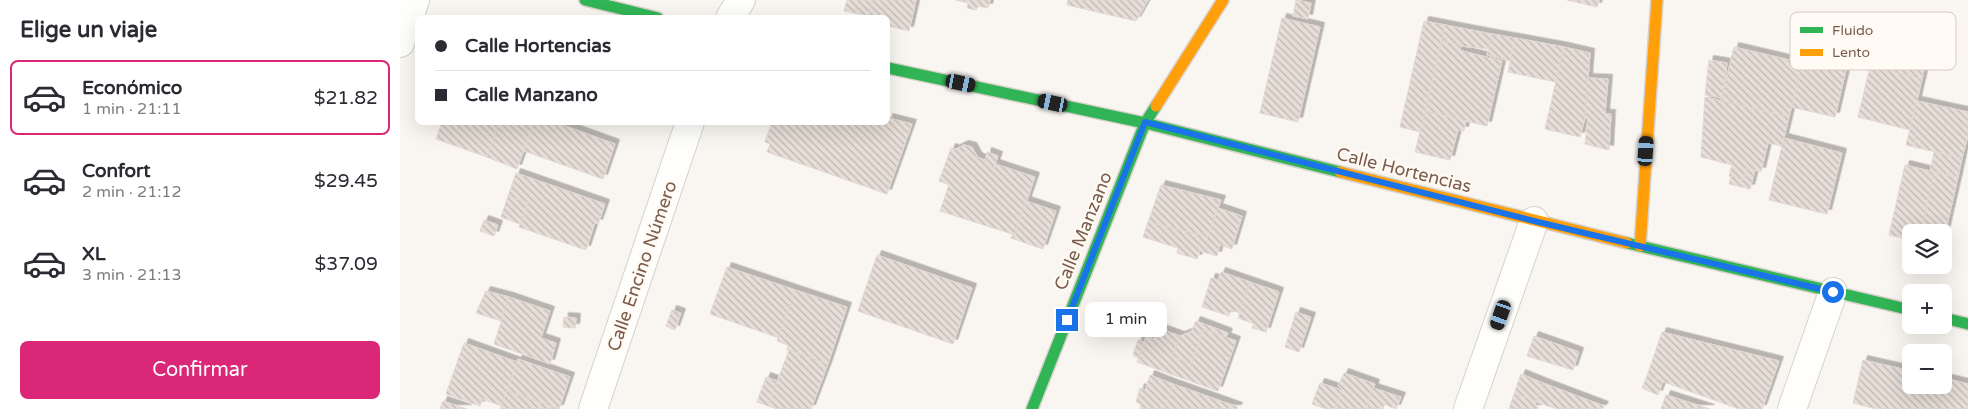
<!DOCTYPE html>
<html lang="es">
<head>
<meta charset="utf-8">
<style>
	body { margin:0; font-family:"Varela Round",sans-serif; background:#f2f2f3; color:#2b2b33; height:100vh; display:flex; flex-direction:column; font-size:19px; white-space:nowrap }
	* { box-sizing:border-box; margin:0 }
	p { font-size:16px; color:#7c7c81 }
	.icon { flex:none; width:28px; height:28px; fill:none; stroke:currentColor; stroke-width:2; stroke-linecap:round; stroke-linejoin:round }
	.map { position:relative; flex:1; overflow:hidden }
	.drawer { display:flex; flex-direction:column; background:#fff; width:400px }
	.drawer>* { flex:none }
	.hud { position:absolute; left:15px; top:15px; width:475px; height:110px; border-radius:8px; box-shadow:0 5px 20px #0002; display:grid; align-content:center; height:110px; padding:0 20px; background:#fff }
	.buttons { position:absolute; left:1502px; top:224px; display:grid; gap:10px }
	.buttons a { display:grid; place-items:center; width:50px; height:50px; border-radius:8px; background:#fff; box-shadow:0 5px 20px #0002; font-size:25px }
	.end { position:absolute; width:22px; height:22px; margin:-11px; border:6px solid #1a73e8; background:#fff; box-shadow:0 0 0 2px #fff }
	.from { border-radius:50% }
	.bubble { position:absolute; height:35px; border-radius:8px; background:#fff; box-shadow:0 5px 20px #0002; font-size:16px; font-weight:600; line-height:35px; text-align:center }
	.car { position:absolute; width:15px; height:30px; margin:-15px -8px; border-radius:6px; box-shadow:0 0 4px 1px #0007; background:linear-gradient(#222 24%,#8ab4d8 0 40%,#222 0 76%,#8ab4d8 0 86%,#222 0) }
	.hud b { display:flex; align-items:center; gap:18px; height:48px; font-size:19px }
	.hud b+b { border-top:1px solid #e1e1e2 }
	.hud i { width:12px; height:12px; background:#2b2b33 }
	ul { padding:0; list-style:none }
	li { display:flex; align-items:center; gap:15px; height:75px; margin:0 10px 8px; padding:0 10px; border:2px solid transparent; border-radius:8px }
	li div { flex:1 }
	li b { display:block; font-size:19px }
	li em { font-style:normal; font-weight:600 }
	li.current { border-color:#db2777 }
	li>.icon { width:45px; height:45px; stroke-width:1.5 }
	h2 { padding:0 20px; font-size:22px; line-height:60px }
	.action { display:flex; gap:10px; margin-top:auto; padding:10px 20px }
	.action a { flex:1; height:58px; border-radius:8px; background:#db2777; color:#fff; font-size:20px; font-weight:600; line-height:58px; text-align:center }
	main { display:flex; flex:1; min-height:0 }
	.map>svg:first-child { display:block }
	.building { fill:url(#building-back-hatch); stroke:#e2d8d2; filter:url(#shadow) }
	.lines { fill:none; stroke-linecap:round; stroke-linejoin:round }
	.street-casing { stroke:#d7d1cb; stroke-width:30 }
	.fast-casing { stroke:#d9d2cb; stroke-width:14 }
	.slow-casing { stroke:#d9d2cb; stroke-width:14 }
	.street { stroke:#fefefd; stroke-width:28 }
	.fast { stroke:#30b455; stroke-width:11 }
	.slow { stroke:#ff9f0a; stroke-width:11 }
	.route { stroke:#1a73e8; stroke-width:6 }
	.labels { text-anchor:middle; dominant-baseline:central; stroke-width:4.5; stroke-linejoin:round; paint-order:stroke }
	.street-label { font-size:18px; fill:#7a5c4d; stroke:#fffaf3 }
	.key { fill:#fffaf3; stroke:#d7cbc1; stroke-width:1 }
	.key-label { font-size:14px; fill:#7a5c4d }
</style>
</head>
<body>
<main>
<section class="drawer">
<h2>Elige un viaje</h2>
<ul>
<li class="current"><svg class="icon" aria-label="car" viewBox="0 0 24 24"><path d="M5 17H2v-5l4-1 3-4h7l3 4 3 1v5h-3M9 17h6M6 11h13"/><circle cx="7" cy="17" r="2"/><circle cx="17" cy="17" r="2"/></svg><div><b>Económico</b><p>1 min · 21:11</p></div><em>$21.82</em></li>
<li><svg class="icon" aria-label="car" viewBox="0 0 24 24"><path d="M5 17H2v-5l4-1 3-4h7l3 4 3 1v5h-3M9 17h6M6 11h13"/><circle cx="7" cy="17" r="2"/><circle cx="17" cy="17" r="2"/></svg><div><b>Confort</b><p>2 min · 21:12</p></div><em>$29.45</em></li>
<li><svg class="icon" aria-label="car" viewBox="0 0 24 24"><path d="M5 17H2v-5l4-1 3-4h7l3 4 3 1v5h-3M9 17h6M6 11h13"/><circle cx="7" cy="17" r="2"/><circle cx="17" cy="17" r="2"/></svg><div><b>XL</b><p>3 min · 21:13</p></div><em>$37.09</em></li>
</ul>
<div class="action"><a>Confirmar</a></div>
</section>
<div class="map">
<svg width="1568" height="409" viewBox="0 0 1568 409">
	<defs>
		<pattern id="building-back-hatch" width="6" height="6" patternUnits="userSpaceOnUse" patternTransform="scale(1.25)"><rect width="6" height="6" fill="#e6ded7"/><path d="M-1 5l2 2M0 0l6 6M5-1l2 2" fill="none" stroke="#bfb7b1"/></pattern>
		<filter id="shadow"><feDropShadow dx="4.5" dy="-4.5" stdDeviation="0" flood-color="#0004"/></filter>
	</defs>
	<rect width="100%" height="100%" fill="#f9f5f0"/>
	<g class="building">
		<path d="M447,0H472L468,16L444,11Z"/>
		<path d="M472,0H516L509,31L488,26V18H468Z"/>
		<path d="M556,0H590L588,8L578,6L576,10L567,8L568,3Z"/>
		<path d="M668,0H748L736,21L667,5Z"/>
		<path d="M896,0L911,3L908,19L893,16Z"/>
		<path d="M1167,0H1199L1197,7Z"/>
		<path d="M882,18L920,27L898,122L860,113Z"/>
		<path d="M1024,21L1045,25L1021,132L1000,127Z"/>
		<path d="M1045,25L1092,34L1089,49L1060,46L1042,41Z"/>
		<path d="M1092,34L1115,38L1110,61L1087,55Z"/>
		<path d="M1409,34L1452,44L1435,117L1391,107Z"/>
		<path d="M1115,38L1164,47L1156,82L1108,72Z"/>
		<path d="M1042,41L1061,45L1060,49L1062,51L1102,61L1087,126L1025,111Z"/>
		<path d="M1475,46L1498,51L1493,72L1522,79L1510,130L1458,117Z"/>
		<path d="M1164,47L1190,53L1185,118L1180,137L1145,129Z"/>
		<path d="M1334,47L1402,63L1389,117L1321,101Z"/>
		<path d="M1498,53L1526,60L1522,79L1493,72Z"/>
		<path d="M1309,60L1327,63L1322,98L1305,95Z"/>
		<path d="M1187,78L1208,79L1205,114H1211L1209,150L1185,144L1188,119L1185,118Z"/>
		<path d="M1305,97L1389,117L1382,146L1368,143L1361,172L1347,168L1344,180L1329,176L1332,165L1301,157Z"/>
		<path d="M1517,101L1568,112V136L1562,158L1514,147L1516,130L1510,129Z"/>
		<path d="M1025,111L1066,121L1064,131L1058,130L1050,160L1015,152Z"/>
		<path d="M488,118L512,124L487,194L367,152L370,144L365,142L372,122H488Z"/>
		<path d="M42,122H99L87,157L36,139Z"/>
		<path d="M99,122H134L117,169L87,157Z"/>
		<path d="M134,122H154L215,144L203,179L124,151Z"/>
		<path d="M1510,129L1516,130L1514,147L1506,145Z"/>
		<path d="M1384,138L1442,153L1427,214L1369,200Z"/>
		<path d="M564,145L572,147L578,158L554,150Z"/>
		<path d="M551,148L585,160V164L594,168L595,164L635,177L615,235L540,211L549,185L539,181Z"/>
		<path d="M587,152L598,156L594,168L585,164Z"/>
		<path d="M1534,152L1562,158L1558,177L1530,171Z"/>
		<path d="M1505,165L1534,172L1521,232H1511V240L1489,235Z"/>
		<path d="M1347,168L1355,170L1350,189L1329,184L1331,176L1344,180Z"/>
		<path d="M1534,172L1558,177L1544,238V232H1521Z"/>
		<path d="M116,173L205,204L198,224L195,223L186,250L119,227L128,203L108,196Z"/>
		<path d="M761,185L821,200L808,237L748,222Z"/>
		<path d="M108,196L128,203L120,224L101,217Z"/>
		<path d="M626,201L656,211L643,249L611,238L613,234L615,235Z"/>
		<path d="M818,208L842,216L832,249L820,245L817,256L800,251L797,259L777,253L778,248L743,237L748,222L808,237Z"/>
		<path d="M84,220L98,225L94,236L80,231Z"/>
		<path d="M477,255L572,288L553,344L458,311Z"/>
		<path d="M327,267L395,290L379,338L310,314Z"/>
		<path d="M821,272L850,282L840,313L831,310L829,316L802,307L811,278L818,280Z"/>
		<path d="M850,282L879,292L866,332L852,328L854,324L838,318Z"/>
		<path d="M395,290L447,307L428,364L387,350L388,345L377,341Z"/>
		<path d="M86,291L109,297L101,321L76,313Z"/>
		<path d="M109,297L150,311L141,338L156,343L150,364L94,344Z"/>
		<path d="M272,310L281,313L275,330L266,326Z"/>
		<path d="M896,312L911,317L899,352L885,347Z"/>
		<path d="M164,317L176,318L175,328L163,327Z"/>
		<path d="M796,321L828,333L826,337L804,329L802,336L791,332Z"/>
		<path d="M758,328L780,336L772,356L791,364L804,329L836,341L818,391L737,362L746,337L754,339Z"/>
		<path d="M790,332L802,336L791,364L772,356L780,336Z"/>
		<path d="M1262,332L1379,361L1362,409H1339L1247,376Z"/>
		<path d="M1134,336L1179,352L1173,370L1127,356Z"/>
		<path d="M738,340L744,342L738,358L733,355Z"/>
		<path d="M64,343L117,362L102,406L82,399L80,406L46,394Z"/>
		<path d="M389,350L428,364L411,409H377L368,406Z"/>
		<path d="M118,359L170,377L159,409L107,391Z"/>
		<path d="M1463,360L1511,371V385H1544V378L1568,384V409H1476L1453,403Z"/>
		<path d="M944,373L975,384L966,409H934L942,390V388L938,386Z"/>
		<path d="M1121,374L1143,383L1136,402L1114,394Z"/>
		<path d="M750,375L773,384L765,409H740L741,404L736,402L740,388L745,390Z"/>
		<path d="M1247,376L1263,381L1258,395L1242,388Z"/>
		<path d="M366,377L377,381L368,406L357,402Z"/>
		<path d="M920,383L942,390L934,409H926L912,404Z"/>
		<path d="M1143,383L1204,406L1202,409H1157L1136,402Z"/>
		<path d="M773,384L838,407L837,409H765Z"/>
		<path d="M973,388L1001,397L996,409L984,404L983,409H966Z"/>
		<path d="M107,391L159,409H100Z"/>
		<path d="M1114,394L1136,401L1135,406L1138,407L1137,409H1109Z"/>
		<path d="M1266,395L1310,409H1261Z"/>
		<path d="M43,401L67,409H40Z"/>
	</g>
	<g class="lines">
		<defs>
			<g id="street">
				<path d="M330,18L341,0"/>
				<path d="M0,43L15,0"/>
				<path d="M193,409L290,122"/>
				<path d="M1068,409L1134,221"/>
				<path d="M1392,409L1433,292"/>
			</g>
			<g id="fast">
				<path d="M185,0L258,18"/>
				<path d="M488,68L745,123L940,172"/>
				<path d="M1227,243L1511,310"/>
				<path d="M1544,318L1568,324"/>
				<path d="M632,409L745,123L756,106"/>
			</g>
			<g id="slow">
				<path d="M756,106L823,0"/>
				<path d="M940,172L1227,243"/>
				<path d="M1240,246L1257,0"/>
			</g>
		</defs>
		<use href="#street" class="street-casing"/>
		<use href="#fast" class="fast-casing"/>
		<use href="#slow" class="slow-casing"/>
		<use href="#street" class="street"/>
		<use href="#fast" class="fast"/>
		<use href="#slow" class="slow"/>
	</g>
	<g class="lines">
		<path class="route" d="M667,320L745,122L1134,221L1433,292"/>
	</g>
	<g class="labels">
		<g class="street-label">
			<text transform="translate(1004 170) rotate(14)">Calle Hortencias</text>
			<text transform="translate(683 231) rotate(-68)">Calle Manzano</text>
			<text transform="translate(242 266) rotate(-71)">Calle Encino Número</text>
		</g>
	</g>
	<rect x="1390" y="12" width="166" height="58" rx="8" class="key"/>
	<rect x="1400" y="27" width="23" height="6" fill="#30b455"/>
	<rect x="1400" y="49" width="23" height="7" fill="#ff9f0a"/>
	<g class="key-label">
		<text x="1432" y="35">Fluido</text>
		<text x="1432" y="57">Lento</text>
	</g>
</svg>
<div class="buttons">
<a><svg class="icon" aria-label="layers" viewBox="0 0 24 24"><path d="M12 4l9 5-9 5-9-5zM3 14l9 5 9-5"/></svg></a>
<a>+</a>
<a>−</a>
</div>
<i class="end from" style="left:1433px;top:292px"></i>
<i class="end" style="left:667px;top:320px"></i>
<div class="bubble" style="left:685px;top:302px;width:82px">1 min</div>
<i class="car" style="left:561px;top:83px;rotate:102deg"></i>
<i class="car" style="left:653px;top:103px;rotate:282deg"></i>
<i class="car" style="left:1246px;top:151px;rotate:4deg"></i>
<i class="car" style="left:1101px;top:315px;rotate:199deg"></i>
<div class="hud">
<b><i class="from"></i>Calle Hortencias</b>
<b><i></i>Calle Manzano</b>
</div>
</div>
</main>
</body>
</html>
